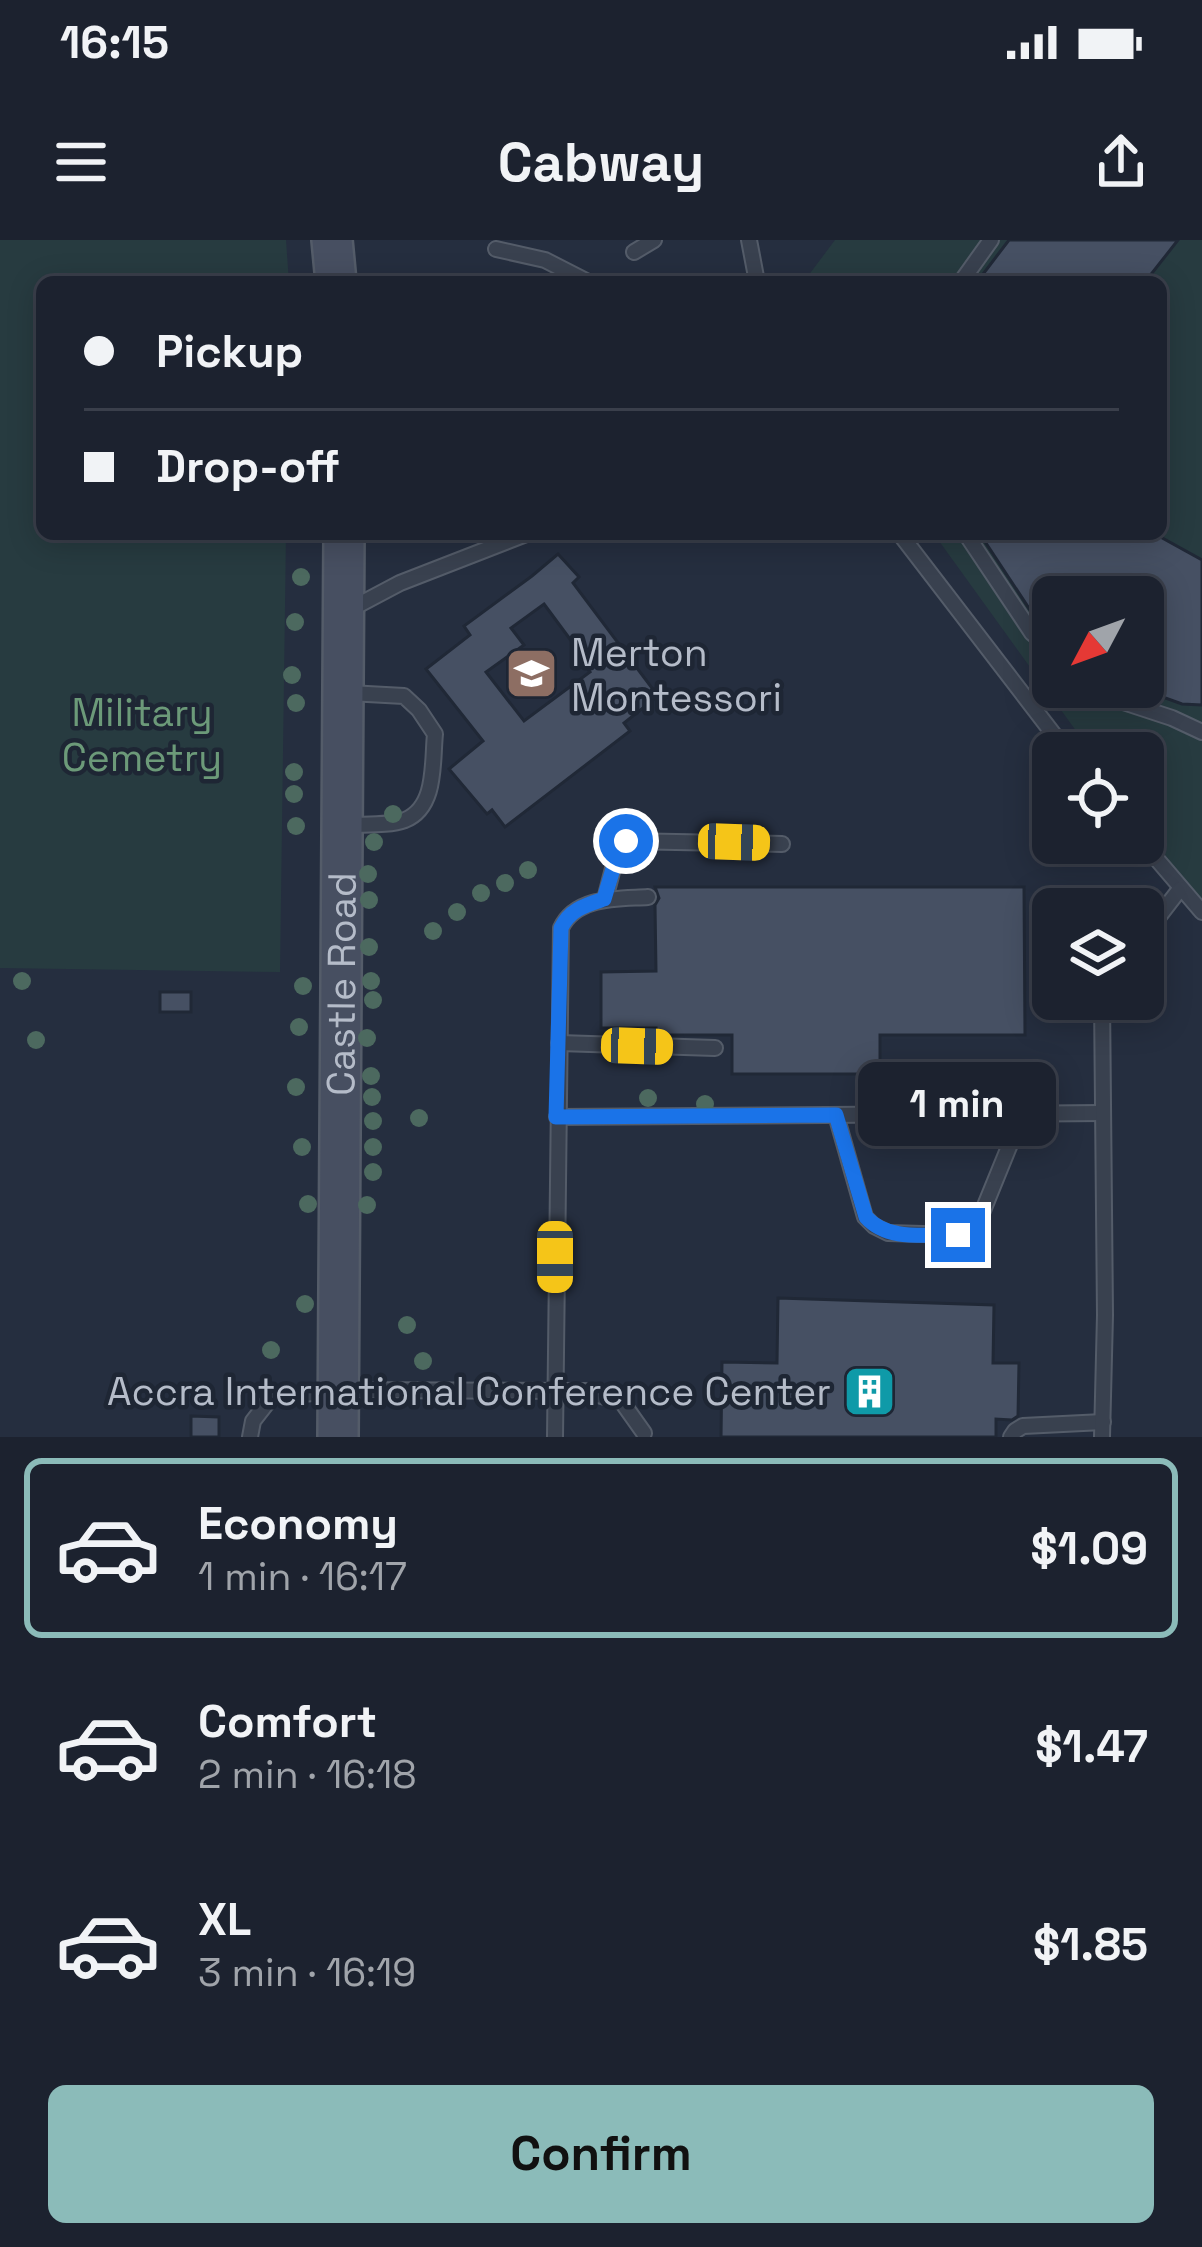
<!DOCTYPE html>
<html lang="en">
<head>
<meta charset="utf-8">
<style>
	body { margin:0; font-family:"Space Grotesk",sans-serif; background:#292f3b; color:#f1f3f6; height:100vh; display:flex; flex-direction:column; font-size:45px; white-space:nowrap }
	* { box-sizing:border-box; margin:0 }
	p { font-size:39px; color:#a0a4aa }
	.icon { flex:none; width:66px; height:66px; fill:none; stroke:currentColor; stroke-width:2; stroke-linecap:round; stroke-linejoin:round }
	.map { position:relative; height:1197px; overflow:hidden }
	.drawer { display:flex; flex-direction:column; background:#1c222f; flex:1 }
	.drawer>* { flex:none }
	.guide { position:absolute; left:36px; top:36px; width:1131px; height:264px; border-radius:18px; box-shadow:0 6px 30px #0003,0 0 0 3px #3a3f4b; display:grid; align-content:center; height:264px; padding:0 48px; background:#1c222f }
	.needle { width:78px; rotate:229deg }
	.buttons { position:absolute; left:1032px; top:336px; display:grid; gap:24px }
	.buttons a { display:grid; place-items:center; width:132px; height:132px; border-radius:18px; background:#1c222f; box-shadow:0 6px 30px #0003,0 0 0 3px #3a3f4b; font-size:60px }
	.end { position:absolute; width:54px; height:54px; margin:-27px; border:15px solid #1a73e8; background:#fff; box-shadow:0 0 0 6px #fff }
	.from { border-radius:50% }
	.bubble { position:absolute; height:84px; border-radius:18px; background:#1c222f; box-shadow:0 6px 30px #0003,0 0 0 3px #3a3f4b; font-size:39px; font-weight:700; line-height:84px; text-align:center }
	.car { position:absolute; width:36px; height:72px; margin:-36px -18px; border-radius:15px; box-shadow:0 0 9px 3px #0007; background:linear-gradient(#f5c518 24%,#345 0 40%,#f5c518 0 76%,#345 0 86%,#f5c518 0) }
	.guide b { display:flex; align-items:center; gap:42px; height:114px; font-size:45px }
	.guide b+b { border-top:3px solid #3a3f4b }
	.guide i { width:30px; height:30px; background:#f1f3f6 }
	ul { padding:21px 0 0; list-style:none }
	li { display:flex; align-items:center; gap:36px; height:180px; margin:0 24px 18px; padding:0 24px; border:6px solid transparent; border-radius:18px }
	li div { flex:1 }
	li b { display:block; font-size:45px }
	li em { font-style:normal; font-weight:700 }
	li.active { border-color:#8bbbb9 }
	li>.icon { width:108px; height:108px; stroke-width:1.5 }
	.cta { display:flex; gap:24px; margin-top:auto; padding:24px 48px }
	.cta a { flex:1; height:138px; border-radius:18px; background:#8bbbb9; color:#111; font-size:48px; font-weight:700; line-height:138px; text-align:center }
	.status { display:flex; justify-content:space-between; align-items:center; height:84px; padding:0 60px; background:#1c222f; direction:ltr }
	.status svg { height:33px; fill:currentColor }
	header { display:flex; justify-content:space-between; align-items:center; height:156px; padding:0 48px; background:#1c222f; font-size:54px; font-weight:700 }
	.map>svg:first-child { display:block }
	.green { fill:#273b40; fill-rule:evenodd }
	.building { fill:#465063; stroke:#202836; stroke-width:3; fill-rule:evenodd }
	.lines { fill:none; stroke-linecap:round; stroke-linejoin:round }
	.lane-casing { stroke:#545c69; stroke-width:18 }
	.secondary-casing { stroke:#545c69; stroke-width:44 }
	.lane { stroke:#39414f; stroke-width:14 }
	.secondary { stroke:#474f61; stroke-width:39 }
	.tree { fill:#4c695f }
	.route { stroke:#1a73e8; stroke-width:15 }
	.labels { text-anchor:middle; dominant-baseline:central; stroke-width:9; stroke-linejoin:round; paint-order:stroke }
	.poi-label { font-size:39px; fill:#b5bcc9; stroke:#1e2634; text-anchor:start }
	.park-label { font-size:39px; fill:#6c9a79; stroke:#1e2634 }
	.street-label { font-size:39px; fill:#b5bcc9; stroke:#1e2634 }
</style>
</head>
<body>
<div class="status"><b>16:15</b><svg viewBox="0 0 49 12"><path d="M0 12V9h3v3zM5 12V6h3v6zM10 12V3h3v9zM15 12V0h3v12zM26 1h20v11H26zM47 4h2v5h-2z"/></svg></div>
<header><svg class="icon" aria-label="menu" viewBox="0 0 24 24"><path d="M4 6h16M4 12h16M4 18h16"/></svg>Cabway<svg class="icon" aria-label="share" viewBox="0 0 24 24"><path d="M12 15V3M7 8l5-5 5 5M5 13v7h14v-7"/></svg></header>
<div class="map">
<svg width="1202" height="1197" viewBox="0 0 1202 1197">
	<rect width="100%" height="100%" fill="#252e3f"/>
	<g class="green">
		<path d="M0,0H286L289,42H42V294H286L280,732L0,728Z"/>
		<path d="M835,0H1202V666L1143,584V513H1092L934,294H1161V42H805V40ZM1053,357H1143V447H1053Z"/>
	</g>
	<g class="building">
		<path d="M1009,0H1178L1145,42H977Z"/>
		<path d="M980,294H1155L1202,320V465L1182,464L1143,450V357H1053V396L1040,385Z"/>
		<path d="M558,314L579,337L573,343L658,456L624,483L630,491L505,587L492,570L487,574L449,529L483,501L426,429L470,395L464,386L532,336ZM544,364L581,414L578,416L590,432L524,481L486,432L524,405L511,388Z"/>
		<path d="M655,647H1024L1025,795H880V834H732V795H656V788H601V732L656,731L655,665L659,658Z"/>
		<rect x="160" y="752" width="31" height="20"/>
		<path d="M778,1058L994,1065L993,1123H1019L1018,1176L1012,1180L996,1179V1197H721L722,1122L777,1123Z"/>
		<path d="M191,1176L219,1177V1197H191Z"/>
	</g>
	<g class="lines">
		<defs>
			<g id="lane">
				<path d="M749,0L757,42"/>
				<path d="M496,9L545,20L588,42"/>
				<path d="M634,12L654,0"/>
				<path d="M961,42L991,0"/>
				<path d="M900,294L1068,513"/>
				<path d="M966,294L1032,393L1053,410"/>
				<path d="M349,370L400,343L526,294"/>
				<path d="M1096,447L1108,457L1172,478L1202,492"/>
				<path d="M347,585C365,584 389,586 405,580C437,567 432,522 435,494L419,470L404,456L349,453"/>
				<path d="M1143,603L1202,672"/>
				<path d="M605,659L618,609L626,601L782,604"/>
				<path d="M1143,697L1180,649"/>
				<path d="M559,803L715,808"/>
				<path d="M836,875L865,977L874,986L888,993L958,995L970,987L982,973L1022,875"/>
				<path d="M557,877L1103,873"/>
				<path d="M250,1197L253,1181L271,1158L337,1150L585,1151L622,1162L644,1193"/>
				<path d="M555,1197L561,688C576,656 618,659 648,657"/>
				<path d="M1011,1197L1015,1191L1023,1186L1103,1182"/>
				<path d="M1102,1197L1105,1075L1102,759"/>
			</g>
			<g id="secondary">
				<path d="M332,0L336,42"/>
				<path id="s1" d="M338,1197L344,294"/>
			</g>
		</defs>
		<use href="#lane" class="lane-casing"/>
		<use href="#secondary" class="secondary-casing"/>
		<use href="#lane" class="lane"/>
		<use href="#secondary" class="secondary"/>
	</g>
	<g class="tree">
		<circle cx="301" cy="337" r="9"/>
		<circle cx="295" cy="382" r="9"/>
		<circle cx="292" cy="435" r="9"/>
		<circle cx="296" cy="463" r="9"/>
		<circle cx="294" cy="532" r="9"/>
		<circle cx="294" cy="554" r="9"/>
		<circle cx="393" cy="574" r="9"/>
		<circle cx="296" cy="586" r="9"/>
		<circle cx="374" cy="602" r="9"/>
		<circle cx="528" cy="630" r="9"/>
		<circle cx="368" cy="634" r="9"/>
		<circle cx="505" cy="643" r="9"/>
		<circle cx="481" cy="653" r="9"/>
		<circle cx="369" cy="660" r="9"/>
		<circle cx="457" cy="672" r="9"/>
		<circle cx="433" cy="691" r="9"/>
		<circle cx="369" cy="707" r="9"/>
		<circle cx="22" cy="741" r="9"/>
		<circle cx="371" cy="741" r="9"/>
		<circle cx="303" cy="746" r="9"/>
		<circle cx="373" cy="760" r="9"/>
		<circle cx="299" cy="787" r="9"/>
		<circle cx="367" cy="798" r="9"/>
		<circle cx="36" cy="800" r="9"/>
		<circle cx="371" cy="836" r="9"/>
		<circle cx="296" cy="847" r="9"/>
		<circle cx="372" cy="857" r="9"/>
		<circle cx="648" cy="858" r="9"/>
		<circle cx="705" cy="864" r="9"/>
		<circle cx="419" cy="878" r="9"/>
		<circle cx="373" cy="881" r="9"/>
		<circle cx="302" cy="907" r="9"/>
		<circle cx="373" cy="907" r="9"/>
		<circle cx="373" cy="932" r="9"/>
		<circle cx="308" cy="964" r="9"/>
		<circle cx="367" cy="965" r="9"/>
		<circle cx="305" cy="1064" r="9"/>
		<circle cx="407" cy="1085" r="9"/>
		<circle cx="271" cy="1110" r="9"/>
		<circle cx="423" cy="1121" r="9"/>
	</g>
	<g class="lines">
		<path class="route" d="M626,601L619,609L604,659C586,665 570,669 561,688L556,877L836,875L866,977C888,1002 927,994 958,995"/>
	</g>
	<defs>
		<symbol id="school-square" viewBox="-11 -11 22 22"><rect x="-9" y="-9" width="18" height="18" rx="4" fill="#8d6e63" stroke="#1e2634"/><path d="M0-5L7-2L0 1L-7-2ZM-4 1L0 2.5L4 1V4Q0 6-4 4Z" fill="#fff"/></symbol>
		<symbol id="building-square" viewBox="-11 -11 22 22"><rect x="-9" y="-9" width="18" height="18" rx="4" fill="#0f9aa8" stroke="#1e2634"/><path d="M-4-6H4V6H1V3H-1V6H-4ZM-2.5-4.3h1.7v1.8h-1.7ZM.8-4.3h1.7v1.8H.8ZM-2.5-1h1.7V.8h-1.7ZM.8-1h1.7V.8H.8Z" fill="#fff"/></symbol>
	</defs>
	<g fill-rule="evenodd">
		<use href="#school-square" x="502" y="404" width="59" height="59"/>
		<use href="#building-square" x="840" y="1122" width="59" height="59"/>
	</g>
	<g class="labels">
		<g class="poi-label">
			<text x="571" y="412">Merton<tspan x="571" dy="45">Montessori</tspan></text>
			<text x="831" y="1151" text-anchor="end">Accra International Conference Center</text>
		</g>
		<g class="park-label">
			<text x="142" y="472">Military<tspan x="142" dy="45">Cemetry</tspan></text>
		</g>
		<g class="street-label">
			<text stroke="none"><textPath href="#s1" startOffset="453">Castle Road</textPath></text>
		</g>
	</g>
</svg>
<div class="buttons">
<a><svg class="needle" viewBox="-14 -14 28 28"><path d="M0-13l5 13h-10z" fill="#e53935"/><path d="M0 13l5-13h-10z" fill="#a0a4aa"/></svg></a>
<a><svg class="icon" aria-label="locate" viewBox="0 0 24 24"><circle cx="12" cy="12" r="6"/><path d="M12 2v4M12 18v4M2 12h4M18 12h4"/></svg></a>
<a><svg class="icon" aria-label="layers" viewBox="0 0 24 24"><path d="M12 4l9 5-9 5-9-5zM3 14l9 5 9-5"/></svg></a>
</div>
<i class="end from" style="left:626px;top:601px"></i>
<i class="end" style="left:958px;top:995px"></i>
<div class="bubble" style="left:858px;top:822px;width:198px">1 min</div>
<i class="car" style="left:734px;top:602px;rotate:92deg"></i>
<i class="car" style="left:637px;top:806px;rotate:92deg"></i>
<i class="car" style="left:555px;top:1017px;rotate:180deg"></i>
<div class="guide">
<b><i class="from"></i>Pickup</b>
<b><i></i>Drop-off</b>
</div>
</div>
<section class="drawer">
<ul>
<li class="active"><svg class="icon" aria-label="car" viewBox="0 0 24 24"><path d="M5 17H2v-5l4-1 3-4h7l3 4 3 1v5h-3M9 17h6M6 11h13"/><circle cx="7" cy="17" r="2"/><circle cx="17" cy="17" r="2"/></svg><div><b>Economy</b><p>1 min · 16:17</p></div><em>$1.09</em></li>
<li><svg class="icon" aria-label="car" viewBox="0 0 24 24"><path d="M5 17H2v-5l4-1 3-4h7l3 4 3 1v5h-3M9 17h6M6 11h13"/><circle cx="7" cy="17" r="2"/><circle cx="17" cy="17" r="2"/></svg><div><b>Comfort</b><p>2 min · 16:18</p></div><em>$1.47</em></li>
<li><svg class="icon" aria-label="car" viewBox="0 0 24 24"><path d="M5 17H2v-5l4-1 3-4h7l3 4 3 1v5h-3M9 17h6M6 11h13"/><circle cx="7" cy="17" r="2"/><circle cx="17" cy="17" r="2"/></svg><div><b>XL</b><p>3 min · 16:19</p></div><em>$1.85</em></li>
</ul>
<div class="cta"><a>Confirm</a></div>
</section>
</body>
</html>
